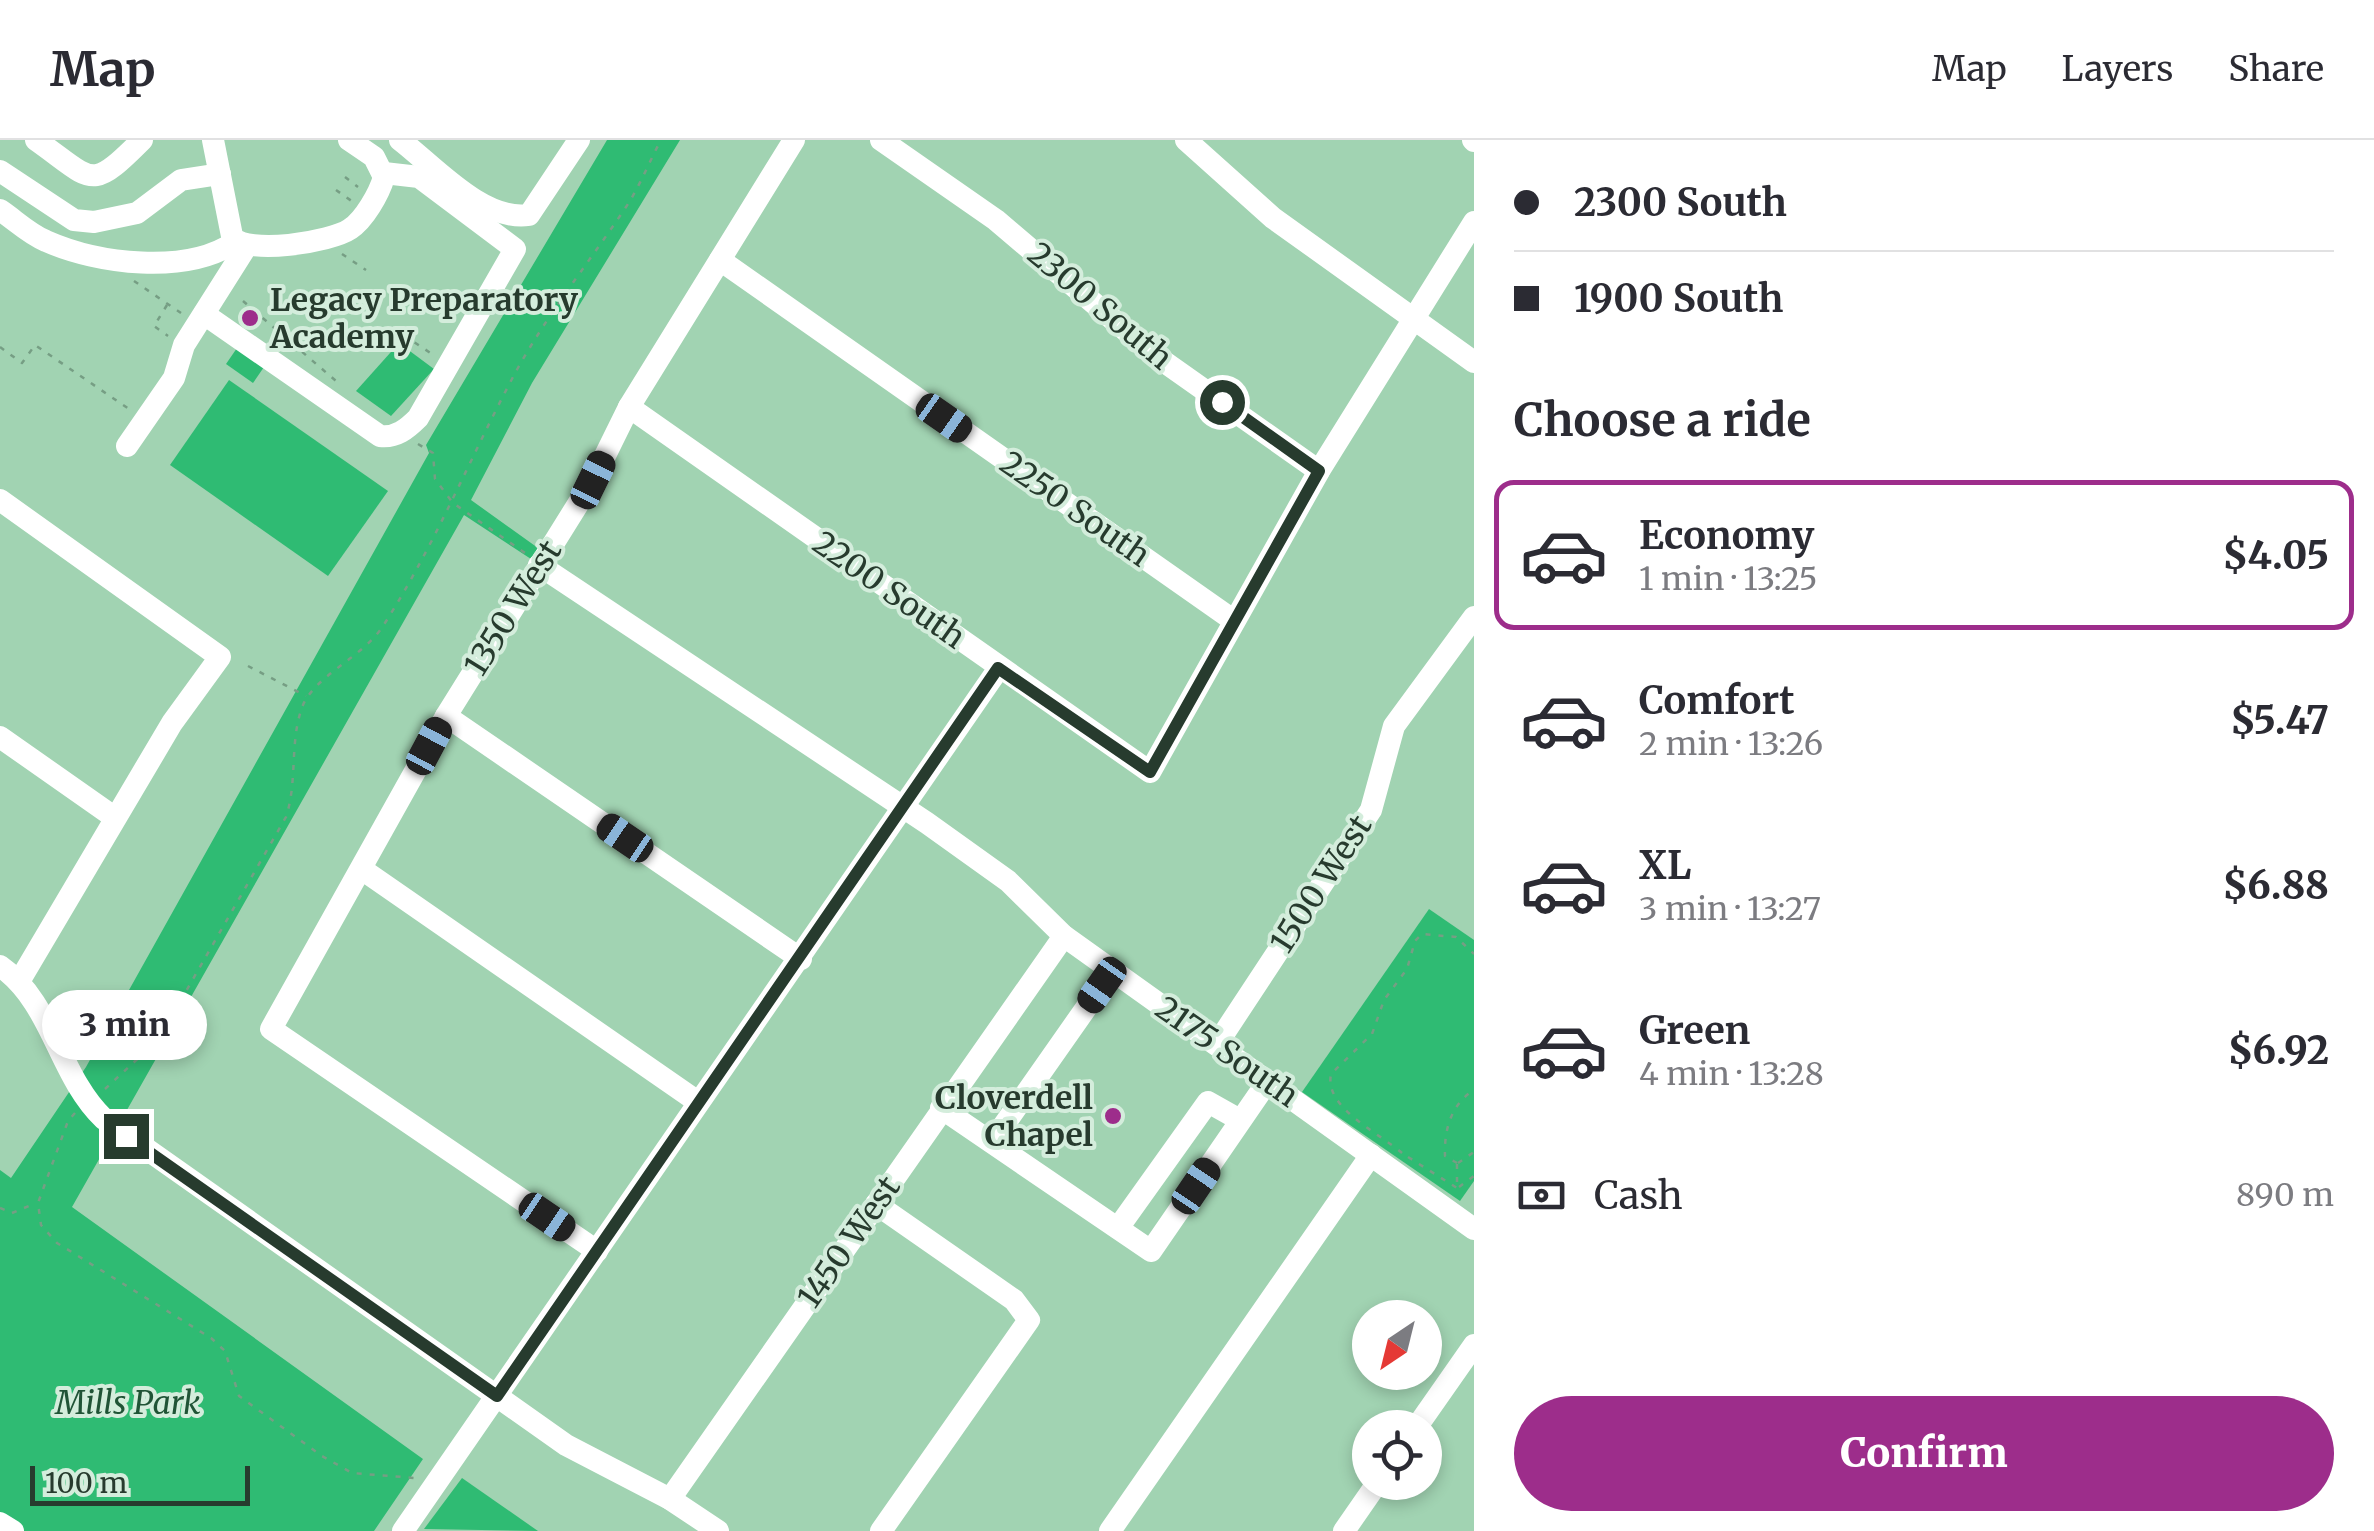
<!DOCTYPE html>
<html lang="en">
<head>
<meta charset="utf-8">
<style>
	body { margin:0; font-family:Merriweather,serif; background:#f7f7f7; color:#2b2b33; height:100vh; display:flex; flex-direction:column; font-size:38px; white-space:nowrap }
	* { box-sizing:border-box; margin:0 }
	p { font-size:32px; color:#7c7c81 }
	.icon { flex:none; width:55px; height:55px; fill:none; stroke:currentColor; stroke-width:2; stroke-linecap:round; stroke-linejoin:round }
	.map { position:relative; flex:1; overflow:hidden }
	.sheet { display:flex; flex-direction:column; background:#fff; width:900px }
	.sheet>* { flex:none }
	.guide { display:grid; align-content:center; height:220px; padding:0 40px; background:#fff }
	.needle { width:65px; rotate:215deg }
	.buttons { position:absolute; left:1352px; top:1160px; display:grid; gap:20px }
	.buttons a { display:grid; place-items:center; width:90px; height:90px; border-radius:50%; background:#fff; box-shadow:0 5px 15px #0003; font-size:50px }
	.scale { position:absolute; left:30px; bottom:25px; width:220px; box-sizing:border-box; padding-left:10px; border:5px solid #273b2e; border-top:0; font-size:28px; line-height:35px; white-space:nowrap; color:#273b2e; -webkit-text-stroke:8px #d4eddc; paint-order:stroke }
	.end { position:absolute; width:45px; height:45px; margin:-22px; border:12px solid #273b2e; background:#fff; box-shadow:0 0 0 5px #fff }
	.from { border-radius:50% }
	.bubble { position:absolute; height:70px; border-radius:35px; background:#fff; box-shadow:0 5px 15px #0003; font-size:32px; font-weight:800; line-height:70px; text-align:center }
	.car { position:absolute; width:30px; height:60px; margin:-30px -15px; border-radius:12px; box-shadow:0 0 8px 2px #0007; background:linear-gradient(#222 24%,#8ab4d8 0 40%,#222 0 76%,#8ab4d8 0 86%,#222 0) }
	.guide b { display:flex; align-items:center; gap:35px; height:95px; font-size:38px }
	.guide b+b { border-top:2px solid #e1e1e2 }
	.guide i { width:25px; height:25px; background:#2b2b33 }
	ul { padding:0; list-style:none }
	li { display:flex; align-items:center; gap:30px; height:150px; margin:0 20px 15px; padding:0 20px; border:5px solid transparent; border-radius:20px }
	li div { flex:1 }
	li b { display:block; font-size:38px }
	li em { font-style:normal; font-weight:800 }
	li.active { border-color:#9d2d8b }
	li>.icon { width:90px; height:90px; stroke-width:1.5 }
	h2 { padding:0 40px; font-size:45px; line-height:120px }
	.pay { display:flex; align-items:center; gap:25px; height:110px; padding:0 40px; font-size:38px }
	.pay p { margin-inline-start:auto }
	.cta { display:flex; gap:20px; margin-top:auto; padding:20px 40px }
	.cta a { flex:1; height:115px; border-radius:60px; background:#9d2d8b; color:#fff; font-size:40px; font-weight:800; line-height:115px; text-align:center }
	header { display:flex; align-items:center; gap:60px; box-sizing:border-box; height:140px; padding:0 50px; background:#fff; border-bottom:2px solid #e1e1e2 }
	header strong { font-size:48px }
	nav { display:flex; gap:55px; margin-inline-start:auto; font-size:35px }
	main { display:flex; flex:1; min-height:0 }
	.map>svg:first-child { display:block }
	.green { fill:#2fbb73 }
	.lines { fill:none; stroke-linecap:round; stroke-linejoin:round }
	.path { stroke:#769e84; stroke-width:2.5; stroke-dasharray:5 8; stroke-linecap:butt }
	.minor { stroke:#fff; stroke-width:22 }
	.route { stroke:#273b2e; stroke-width:12 }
	.poi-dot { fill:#9d2d8b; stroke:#d4eddc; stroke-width:4 }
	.labels { text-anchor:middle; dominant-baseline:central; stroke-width:8; stroke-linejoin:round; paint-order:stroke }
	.poi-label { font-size:32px; font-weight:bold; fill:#273b2e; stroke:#d4eddc; text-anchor:start }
	.street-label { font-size:32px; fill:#273b2e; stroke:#d4eddc }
	.park-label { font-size:32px; font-style:italic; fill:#205436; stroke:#d4eddc }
</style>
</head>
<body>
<header>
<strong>Map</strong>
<nav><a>Map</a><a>Layers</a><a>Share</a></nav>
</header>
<main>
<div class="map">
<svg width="1474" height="1391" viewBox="0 0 1474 1391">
	<rect width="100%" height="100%" fill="#a1d3b2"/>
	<g class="green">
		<path d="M607,0H680L532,243L471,360L538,408L531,419L464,375L72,1067L423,1319L374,1391H0V1030L11,1038L86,927L429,313L426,305Z"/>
		<path d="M399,203L434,229L391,276L356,251Z"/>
		<path d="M237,208L264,227L253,243L226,224Z"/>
		<path d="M229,240L388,351L328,436L170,325Z"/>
		<path d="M1429,769L1474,800V1041L1460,1061L1302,952Z"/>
		<path d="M462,1338L538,1391L424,1389Z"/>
	</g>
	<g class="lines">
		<g class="path">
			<path d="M345,37L358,47"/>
			<path d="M336,50L353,62"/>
			<path d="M342,114L366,130"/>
			<path d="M134,141L181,173"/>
			<path d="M243,161L336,241"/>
			<path d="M167,165L154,186L168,196"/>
			<path d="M416,193L411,200L432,214"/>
			<path d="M0,207L22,223L35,205L129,269"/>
			<path d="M418,304L433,313L435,339L453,363L525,413"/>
			<path d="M248,526L306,556"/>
			<path d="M105,949L158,900L286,677C298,641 289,600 303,565C316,535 363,517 383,486C434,407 469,320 513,237C545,177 588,124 626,67C640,46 649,22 661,0"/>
			<path d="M75,973L68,981L38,1063L41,1085L57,1103L211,1198L225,1211L239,1256L322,1316L352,1333L415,1338"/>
			<path d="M1402,1013C1378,992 1324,968 1331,934L1372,894L1384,860L1407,829L1415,801L1422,794L1456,797L1474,814"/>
			<path d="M1408,1017L1457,1048"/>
			<path d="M1457,1023L1445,1016C1444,990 1451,964 1474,950"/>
			<path d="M1458,1023L1474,1012"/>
			<path d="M1457,1024V1046"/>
			<path d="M1459,1047L1474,1036"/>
			<path d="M0,1068L12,1073L36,1063"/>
		</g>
		<g class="minor">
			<path d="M36,0C94,41 89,53 142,0"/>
			<path d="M213,0L232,96C246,116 331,102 350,89C364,80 379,54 384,37L374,17L349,0"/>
			<path d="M400,0C434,26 483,82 529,75L579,0"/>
			<path d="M881,0L996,80L1156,216L1319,331"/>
			<path d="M1186,0L1273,78L1474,222"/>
			<path d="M1473,0L1474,1"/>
			<path d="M0,31L74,80L94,82L137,73L181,40L220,34"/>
			<path d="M0,70C15,80 29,94 46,101C98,124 186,135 235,102"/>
			<path d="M720,120L1233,480"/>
			<path d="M204,174L380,296C396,298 407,289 418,278L515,109L419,37L384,33"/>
			<path d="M629,267L1150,632L1319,331L1474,82"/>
			<path d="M127,306L174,238L184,205L246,107"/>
			<path d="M0,360L220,517L172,583L20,840"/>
			<path d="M539,425L927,683L1008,741L1064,796L1474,1089"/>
			<path d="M446,576L801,819"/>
			<path d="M0,597L114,677"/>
			<path d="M363,730L698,962"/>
			<path d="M0,826C53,863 58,935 104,979L566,1305L670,1359L718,1391"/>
			<path d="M1217,904L1371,670L1394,586L1474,477"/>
			<path d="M941,968L1151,1111L1268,941"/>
			<path d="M992,1002L1112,831"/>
			<path d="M876,1064L1014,1160L1029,1180L881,1391"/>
			<path d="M1118,1088L1208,962L1240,980"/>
			<path d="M597,1111L271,889L446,576L593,340L629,267L794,0"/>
			<path d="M1416,1288L1474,1205"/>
			<path d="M670,1359L1064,796"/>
			<path d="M0,1383L13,1391"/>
			<path d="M403,1391L999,528"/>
			<path d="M1110,1391L1371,1015"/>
			<path d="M1344,1391L1378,1342"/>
		</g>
	</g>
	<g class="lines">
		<path class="route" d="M126,996L497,1256L998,528L1150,632L1319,331L1222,262"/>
	</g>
	<g class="poi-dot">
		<circle cx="250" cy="178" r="10"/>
		<circle cx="1113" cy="976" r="10"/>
	</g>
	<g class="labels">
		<g class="poi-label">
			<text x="270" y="160">Legacy Preparatory<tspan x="270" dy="37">Academy</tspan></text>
			<text x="1093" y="958" text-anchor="end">Cloverdell<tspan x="1093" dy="37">Chapel</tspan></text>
		</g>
		<g class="street-label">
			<text transform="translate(1100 166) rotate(40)">2300 South</text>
			<text transform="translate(1075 369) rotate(35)">2250 South</text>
			<text transform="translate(889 450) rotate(35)">2200 South</text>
			<text transform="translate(513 468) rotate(-58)">1350 West</text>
			<text transform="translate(1321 744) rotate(-57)">1500 West</text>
			<text transform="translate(1227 912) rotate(35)">2175 South</text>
			<text transform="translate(849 1102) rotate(-55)">1450 West</text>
		</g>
		<g class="park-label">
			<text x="128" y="1263">Mills Park</text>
		</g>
	</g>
</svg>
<div class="buttons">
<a><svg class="needle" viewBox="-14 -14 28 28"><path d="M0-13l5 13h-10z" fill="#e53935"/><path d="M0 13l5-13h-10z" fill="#7c7c81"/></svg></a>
<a><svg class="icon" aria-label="locate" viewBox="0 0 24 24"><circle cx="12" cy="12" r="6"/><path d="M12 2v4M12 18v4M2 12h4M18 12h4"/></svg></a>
</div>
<div class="scale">100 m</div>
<i class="end from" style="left:1222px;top:262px"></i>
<i class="end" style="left:126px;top:996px"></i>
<div class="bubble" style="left:42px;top:850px;width:165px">3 min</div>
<i class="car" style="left:944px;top:278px;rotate:125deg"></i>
<i class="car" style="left:593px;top:340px;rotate:26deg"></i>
<i class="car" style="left:429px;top:606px;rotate:28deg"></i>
<i class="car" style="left:625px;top:698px;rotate:304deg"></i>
<i class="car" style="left:1102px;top:845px;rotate:215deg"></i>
<i class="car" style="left:1196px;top:1046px;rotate:34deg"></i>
<i class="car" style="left:547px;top:1077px;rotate:124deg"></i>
</div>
<section class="sheet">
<div class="guide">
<b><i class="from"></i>2300 South</b>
<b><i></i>1900 South</b>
</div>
<h2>Choose a ride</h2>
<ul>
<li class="active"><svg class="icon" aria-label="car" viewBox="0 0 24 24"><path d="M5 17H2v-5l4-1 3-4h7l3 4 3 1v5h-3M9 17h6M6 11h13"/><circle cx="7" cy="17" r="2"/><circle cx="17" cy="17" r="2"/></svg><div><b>Economy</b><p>1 min · 13:25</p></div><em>$4.05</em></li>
<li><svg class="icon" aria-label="car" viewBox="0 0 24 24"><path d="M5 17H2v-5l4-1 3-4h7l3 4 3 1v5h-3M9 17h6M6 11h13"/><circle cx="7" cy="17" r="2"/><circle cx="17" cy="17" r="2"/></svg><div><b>Comfort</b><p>2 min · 13:26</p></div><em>$5.47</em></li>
<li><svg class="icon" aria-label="car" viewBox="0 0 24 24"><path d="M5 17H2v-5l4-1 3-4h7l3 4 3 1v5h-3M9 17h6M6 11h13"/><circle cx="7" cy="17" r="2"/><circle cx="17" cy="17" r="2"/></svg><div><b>XL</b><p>3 min · 13:27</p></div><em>$6.88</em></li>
<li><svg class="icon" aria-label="car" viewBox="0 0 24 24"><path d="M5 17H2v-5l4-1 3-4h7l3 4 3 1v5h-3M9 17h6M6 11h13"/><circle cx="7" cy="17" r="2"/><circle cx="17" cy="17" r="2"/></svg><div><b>Green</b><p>4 min · 13:28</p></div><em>$6.92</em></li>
</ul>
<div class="pay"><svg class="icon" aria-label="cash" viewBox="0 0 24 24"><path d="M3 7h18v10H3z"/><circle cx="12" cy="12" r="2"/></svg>Cash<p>890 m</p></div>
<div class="cta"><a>Confirm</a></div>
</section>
</main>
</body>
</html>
